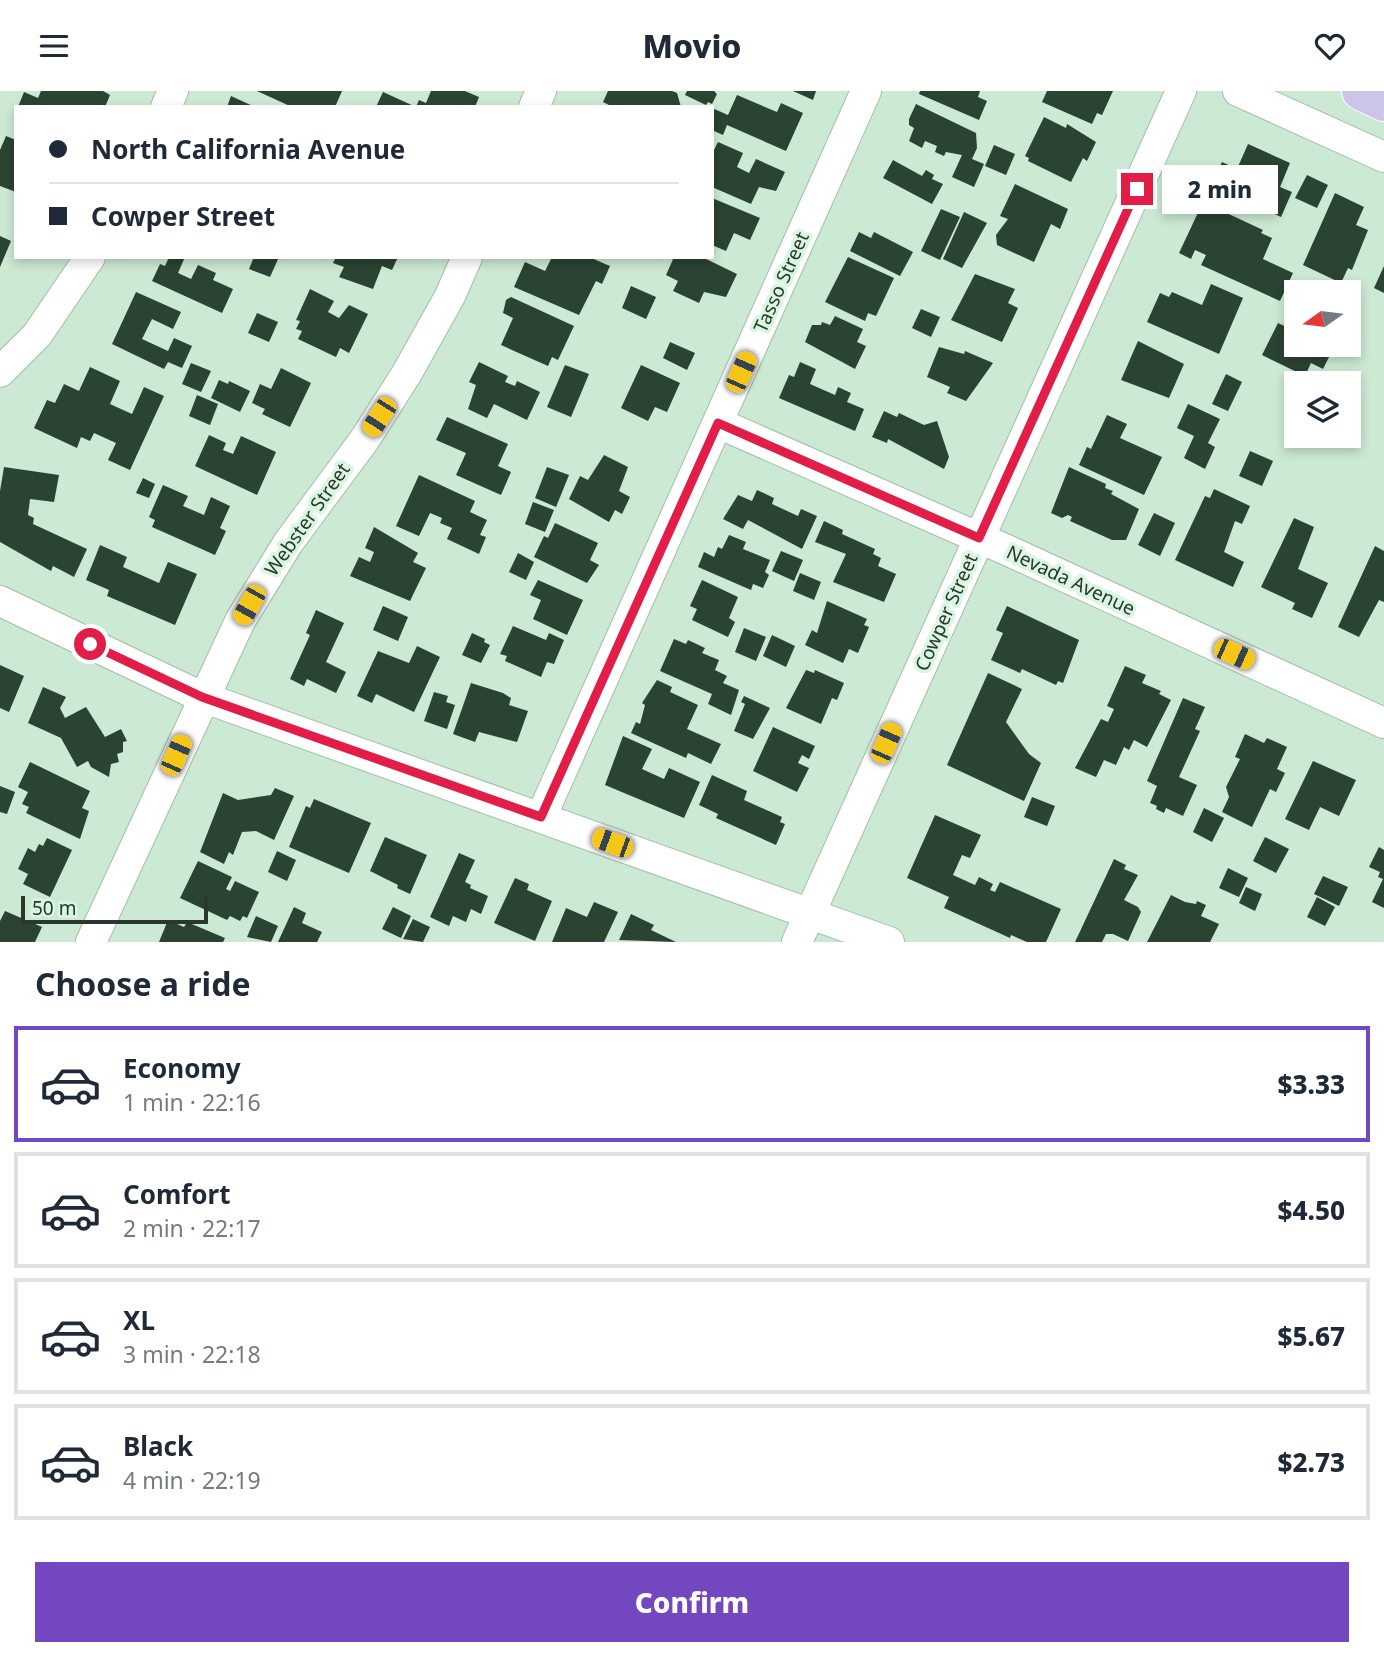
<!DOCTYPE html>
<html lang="en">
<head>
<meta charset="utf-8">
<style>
	body { margin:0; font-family:"Noto Sans",sans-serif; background:#f2f2f3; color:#1f2937; height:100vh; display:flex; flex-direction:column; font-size:26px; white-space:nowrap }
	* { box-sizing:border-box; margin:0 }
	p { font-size:23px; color:#747a83 }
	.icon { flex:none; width:38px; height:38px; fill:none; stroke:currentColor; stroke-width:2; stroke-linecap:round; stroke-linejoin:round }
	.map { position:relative; height:851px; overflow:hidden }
	.sheet { display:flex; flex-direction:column; background:#fff; flex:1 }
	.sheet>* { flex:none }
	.banner { position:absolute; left:14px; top:14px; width:700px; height:154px; border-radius:0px; box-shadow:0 4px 10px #0003; display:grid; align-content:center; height:154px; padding:0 35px; background:#fff }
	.needle { width:46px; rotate:256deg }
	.controls { position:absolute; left:1284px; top:189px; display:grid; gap:14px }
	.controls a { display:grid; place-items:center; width:77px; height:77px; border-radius:0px; background:#fff; box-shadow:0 4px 10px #0003; font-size:35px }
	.scale { position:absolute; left:21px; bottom:18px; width:187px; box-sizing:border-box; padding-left:7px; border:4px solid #2b362e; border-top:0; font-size:19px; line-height:24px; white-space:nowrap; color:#2b362e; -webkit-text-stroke:5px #d9f6e1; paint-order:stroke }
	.end { position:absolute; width:32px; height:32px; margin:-16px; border:9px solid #e11d48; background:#fff; box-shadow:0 0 0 4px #fff }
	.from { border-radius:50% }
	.bubble { position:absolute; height:49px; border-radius:0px; background:#fff; box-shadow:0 4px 10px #0003; font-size:23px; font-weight:800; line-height:49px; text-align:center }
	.car { position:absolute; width:21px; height:42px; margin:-21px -10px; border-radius:9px; box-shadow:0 0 5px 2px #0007; background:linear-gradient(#f5c518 24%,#345 0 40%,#f5c518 0 76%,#345 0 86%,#f5c518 0) }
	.banner b { display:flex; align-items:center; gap:24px; height:66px; font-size:26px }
	.banner b+b { border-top:2px solid #e0e1e3 }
	.banner i { width:18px; height:18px; background:#1f2937 }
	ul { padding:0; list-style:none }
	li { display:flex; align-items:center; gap:21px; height:116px; margin:0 14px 10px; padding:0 21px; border:4px solid #e0e1e3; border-radius:0px }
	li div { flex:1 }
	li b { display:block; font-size:26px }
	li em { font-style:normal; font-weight:800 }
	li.current { border-color:#7247c0 }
	li>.icon { width:63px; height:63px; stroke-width:1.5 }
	h2 { padding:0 35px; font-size:32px; line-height:84px }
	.button { display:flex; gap:14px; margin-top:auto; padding:14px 35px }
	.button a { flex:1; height:80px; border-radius:0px; background:#7247c0; color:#fff; font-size:28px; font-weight:800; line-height:80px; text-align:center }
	header { display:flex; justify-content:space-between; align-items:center; height:91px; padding:0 35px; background:#fff; font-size:32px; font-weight:800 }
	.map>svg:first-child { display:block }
	.building { fill:#2b4332 }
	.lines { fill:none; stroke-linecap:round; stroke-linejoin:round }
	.minor-casing { stroke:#a2bea9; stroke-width:32 }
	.primary-casing { stroke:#fff; stroke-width:40 }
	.minor { stroke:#fff; stroke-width:30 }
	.primary { stroke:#cdc4e9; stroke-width:38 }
	.route { stroke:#e11d48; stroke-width:9 }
	.labels { text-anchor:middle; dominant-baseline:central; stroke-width:7; stroke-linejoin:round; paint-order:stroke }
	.street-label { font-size:19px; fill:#2b362e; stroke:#d9f6e1 }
</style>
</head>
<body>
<header><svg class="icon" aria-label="menu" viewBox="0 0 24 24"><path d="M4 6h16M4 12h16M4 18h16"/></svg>Movio<svg class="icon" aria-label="heart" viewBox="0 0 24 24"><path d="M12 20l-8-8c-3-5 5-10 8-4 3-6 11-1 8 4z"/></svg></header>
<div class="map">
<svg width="1384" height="851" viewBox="0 0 1384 851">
	<rect width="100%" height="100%" fill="#cce9d3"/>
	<g class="building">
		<path d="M41,0H103L110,4L105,16H18L24,1L38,7Z"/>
		<path d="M257,0H342L335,16H292Z"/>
		<path d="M431,0H465L479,6L475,16H416L419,9L426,12Z"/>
		<path d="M608,0H672L677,2L681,16H613L603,11Z"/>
		<path d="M687,0H714L717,3L712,13L708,11L706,14L685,4Z"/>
		<path d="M793,0H816L813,9Z"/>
		<path d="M920,0H980L978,6L987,10L979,29L919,3Z"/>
		<path d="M1047,0H1113L1102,24L1097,22L1092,33L1042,11Z"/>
		<path d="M383,1L416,16H376Z"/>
		<path d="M737,4L777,21L781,12L803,22L786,60L727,34L723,44L712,39V17L728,24Z"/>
		<path d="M231,5L255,16H227Z"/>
		<path d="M916,13L976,42L977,57L972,68L984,73L974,96L952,86L962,64L946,61L944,65L935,61L937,55L925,50L922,57L909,50L914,37L909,34V28Z"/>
		<path d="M1044,26L1066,37L1067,33L1096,51L1087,70L1083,67L1071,91L1028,70L1029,67L1025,65Z"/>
		<path d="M6,45L16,49V101L0,95V59Z"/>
		<path d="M718,51L743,62L737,76L749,82L756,68L785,81L776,100L759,96L751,113L712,96V63Z"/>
		<path d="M1248,53L1290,72L1280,96L1292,101L1281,126L1211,94L1222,71L1237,78Z"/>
		<path d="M994,54L1015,63L1006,84L985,75Z"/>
		<path d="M893,69L922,85L926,79L934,84L932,88L943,93L932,113L883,87Z"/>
		<path d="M1307,84L1328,94L1317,117L1295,107Z"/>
		<path d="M1015,93L1068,118L1060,138L1051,133L1034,171L997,154L996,144L1008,128L1000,125Z"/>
		<path d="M1335,102L1364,116L1356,134L1368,139L1352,179L1348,177L1341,192L1303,174Z"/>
		<path d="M712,107L760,127L750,149L734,142L726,160L712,154Z"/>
		<path d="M1203,111L1263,139L1261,142L1272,147L1263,168L1293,182L1280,210L1201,174L1206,164L1195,159L1191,168L1179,162Z"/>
		<path d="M941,118L960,126L940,169L921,160Z"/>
		<path d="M964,121L987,132L962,177L943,168Z"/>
		<path d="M859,141L871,147L874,141L913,161L900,185L850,160Z"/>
		<path d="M0,145L11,150L0,176Z"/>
		<path d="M169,166H185L178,182L191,188L198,174L216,182L213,189L233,198L222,222L152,190L160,173L165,175Z"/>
		<path d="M254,166H279L270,186L249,178Z"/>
		<path d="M336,166H398L392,179L382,175L373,198L339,186L344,176L333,172Z"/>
		<path d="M552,166H589L610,175L602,193L596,190L579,224L514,196L525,171L545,180Z"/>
		<path d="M674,166H702L737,183L726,206L704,201L699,212L673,200L678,190L666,184Z"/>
		<path d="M848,166L894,187L876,225L868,222L865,230L825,211Z"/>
		<path d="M1384,175V202L1374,197Z"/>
		<path d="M975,183L1015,198L1008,212L1018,217L1002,251L951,229Z"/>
		<path d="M1211,193L1243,207L1219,263L1147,231L1160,202L1169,206L1172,201L1202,214Z"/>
		<path d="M631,195L656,206L646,228L622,217Z"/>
		<path d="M310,198L334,210L328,221L339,227L349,214L368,223L349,262L340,257L336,266L298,248L302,240L296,238L300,230L296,229Z"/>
		<path d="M136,201L181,221L173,238L152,228L142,248L168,260L174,247L192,255L182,277L168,271L164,278L112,253Z"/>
		<path d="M511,206L574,235L558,269L552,266L548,275L501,254L513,227L503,222L506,209Z"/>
		<path d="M921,218L940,226L931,246L912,237Z"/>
		<path d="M257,222L278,231L269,251L248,242Z"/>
		<path d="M835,225L863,238L857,251L866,255L855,278L805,251L812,234H821L822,231L830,234Z"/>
		<path d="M1278,232L1297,241V254H1335L1323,278L1311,272L1305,285L1262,264Z"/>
		<path d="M1138,250L1184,273L1169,307L1121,289Z"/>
		<path d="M670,251L695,262L687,279L663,267Z"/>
		<path d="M939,256L964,263L965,260L993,272L966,310L947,302L950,296L927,286Z"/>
		<path d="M479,271L508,285L505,291L515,295L517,290L540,301L527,329L494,313L487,327L468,318L476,294L469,291Z"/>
		<path d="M800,271L816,278L810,293L835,304L838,296L851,302L847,311L864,318L855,340L779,307L789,284L794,286Z"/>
		<path d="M191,272L211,280L201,301L182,293Z"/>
		<path d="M565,274L589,283L571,326L547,316Z"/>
		<path d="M641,274L680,292L667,321L655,316L648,330L621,317Z"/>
		<path d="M90,276L120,290L110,313L132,323L144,296L164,305L130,379L108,369L116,352L94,342L90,350L81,346L77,357L34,337L47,309L55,312L64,293L79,300Z"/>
		<path d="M281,277L311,292L290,336L262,323L265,318L252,312L260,293L271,298Z"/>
		<path d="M1226,283L1242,291L1228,320L1212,313Z"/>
		<path d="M219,289L228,293L229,290L250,300L240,321L211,307Z"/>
		<path d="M197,304L218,313L210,334L189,325Z"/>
		<path d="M1188,313L1220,328L1208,352L1215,356L1205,378L1184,367L1194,345L1177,337Z"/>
		<path d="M884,320L897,326L899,322L924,334L937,330L949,366L944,378L888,348L887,352L872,346Z"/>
		<path d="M1107,324L1127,333L1120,347L1162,366L1144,404L1079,374L1087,356L1091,358Z"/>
		<path d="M447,326L508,353L498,375L511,381L501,404L456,384L466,362L436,349Z"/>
		<path d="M209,344L226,352L223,359L233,363L241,345L276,361L257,404L195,375Z"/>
		<path d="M1250,360L1273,370L1262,395L1239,385Z"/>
		<path d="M604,364L628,376L619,400L630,406L622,423L615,419L609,431L569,408L580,385L588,389Z"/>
		<path d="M4,376L59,384L54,411L30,408L28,424L34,427L33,433L87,458L74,486L53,475L51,480L0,451V400Z"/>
		<path d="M547,376L569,384L556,416L535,407Z"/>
		<path d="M1069,376L1106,393L1105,397L1113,400L1111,403L1139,418L1126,449H1112L1070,430L1072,426L1068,424L1062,427L1051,422Z"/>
		<path d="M419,384L475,410L470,421L487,429L480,444L486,446L479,463L447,448L452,437L440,432L442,427L430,422L419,445L396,435Z"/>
		<path d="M143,387L155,393L149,407L136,402Z"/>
		<path d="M163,394L188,405L183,415L204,424L211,406L230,415L220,437L226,440L215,464L152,436L155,429L149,426Z"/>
		<path d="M1214,398L1250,415L1242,433L1235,430L1224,461L1244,471L1233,496L1175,469L1205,405L1210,407Z"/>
		<path d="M757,399L774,407L772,413L798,425L801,418L817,425L802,458L748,429L743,438L723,428L738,404L752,410Z"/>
		<path d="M533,411L554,419L545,441L525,433Z"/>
		<path d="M1154,422L1175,432L1160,465L1138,454Z"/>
		<path d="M1294,427L1314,436L1298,478L1328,492L1312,527L1292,518L1295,512L1261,496Z"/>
		<path d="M824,430L843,439L842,443L875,458L873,463L881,467L878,475L896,483L884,511L833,491L846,463L815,451Z"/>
		<path d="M555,432L598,452L590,469L599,474L587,492L534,466L544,445L548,447Z"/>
		<path d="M374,436L418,462L413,471L426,477L410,510L350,485L359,466L370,471L374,461L365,457Z"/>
		<path d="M729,444L746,451L743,458L770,469L765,481L769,484L763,497L753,493L751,499L698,476L704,461L714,466L718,456L722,458Z"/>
		<path d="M100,454L127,466L123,476L159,492L168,471L197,483L175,534L107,505L109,499L86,489Z"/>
		<path d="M1375,455L1384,460V511L1379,509L1359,546L1338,536Z"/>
		<path d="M781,460L803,469L794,490L772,480Z"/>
		<path d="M518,462L534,471L526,489L509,481Z"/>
		<path d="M800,482L821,491L814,509L793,500Z"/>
		<path d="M538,489L583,509L567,544L533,528L541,509L530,504Z"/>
		<path d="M702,489L738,506L729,527L735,531L728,546L692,529L697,518L690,515Z"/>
		<path d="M827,510L867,528L864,534L869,536L858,562L849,558L843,572L805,554L812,539L817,542Z"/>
		<path d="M383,515L408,526L398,550L373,539Z"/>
		<path d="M1007,515L1079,549L1063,592L1058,590L1056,594L1022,578L1020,582L991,569L1003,542L996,539Z"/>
		<path d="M316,519L344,532L326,571L346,581L336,602L307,588L304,595L290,588L310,544L306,542Z"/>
		<path d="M513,535L546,549L549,542L564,549L554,573L547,571L541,586L505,570L507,565L500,563Z"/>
		<path d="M744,537L766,546L756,570L735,561Z"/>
		<path d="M472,542L485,548L484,551L490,554L481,572L462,564Z"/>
		<path d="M772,544L795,555L786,576L763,565Z"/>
		<path d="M674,548L686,553L688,549L705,557L702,562L719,569L715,579L727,585L723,592L739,599L731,624L708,613L712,603L660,580Z"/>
		<path d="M417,555L440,566L414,621L376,603L372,612L357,605L378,560L409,572Z"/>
		<path d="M0,574L24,585L9,621L0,617Z"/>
		<path d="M1125,575L1146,584L1142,592L1161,600L1159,603L1171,609L1147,656L1134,649L1129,659L1124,656L1116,674L1104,669L1096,686L1075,677L1101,628L1108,631L1114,618L1107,615Z"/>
		<path d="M806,579L814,582L815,579L844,592L837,609L832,607L821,633L786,617Z"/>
		<path d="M988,582L1022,598L1006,631L1029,663L1041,672L1024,710L947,674Z"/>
		<path d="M657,589L672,596L670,601L698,614L687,638L721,653L711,673L688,662L686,667L631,642L636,631L640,633L645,614L642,612Z"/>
		<path d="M471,592L503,602L511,607L509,614L528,620L517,651L479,641L475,651L453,643Z"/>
		<path d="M43,596L66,606L60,617L65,627L86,616L105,646L121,638L127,650L123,651V661L117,663L119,671L111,673L109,686L91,676L88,670L77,676L61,647L28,632Z"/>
		<path d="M434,601L448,605L446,611L455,614L447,638L424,630Z"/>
		<path d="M744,605L770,617L753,648L734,640L745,613L741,611Z"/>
		<path d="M1183,607L1205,616L1195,638L1200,640L1179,686L1197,694L1183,725L1166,717L1164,722L1156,718L1157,715L1150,712L1157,695L1147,690Z"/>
		<path d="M773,636L815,655L809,668L802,664L798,672L809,677L797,701L753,680Z"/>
		<path d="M1245,643L1264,652L1267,647L1287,656L1277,678L1285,682L1276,701L1270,698L1252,736L1222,721L1229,706L1226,696L1240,668L1235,666Z"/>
		<path d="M623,645L652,658L642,678L664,688L669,677L700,691L684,727L605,694Z"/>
		<path d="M1313,670L1356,689L1339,725L1320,716L1309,739L1285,728Z"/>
		<path d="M30,671L90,700L82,717L89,720L80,748L26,722L29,716L22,713L28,701L18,696Z"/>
		<path d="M712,684L747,700L744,709L782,726L780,731L785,733L776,754L716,727L718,723L699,714Z"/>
		<path d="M0,695L15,701L7,723L0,721Z"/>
		<path d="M275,697L294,705L274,749L256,740L242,741L233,764L229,761L224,773L200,761L223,702L238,709L271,704Z"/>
		<path d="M1032,706L1055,715L1047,735L1024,726Z"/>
		<path d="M314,708L371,732L349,782L289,756L306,715L310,717Z"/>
		<path d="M1204,717L1224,727L1212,751L1193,741Z"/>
		<path d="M935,724L981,744L970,767L962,764L953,784L975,794L979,786L993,793L990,799L995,801L1000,791L1061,818L1046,851H1027L1011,844L1010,847L944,817L949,806L907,787Z"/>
		<path d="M385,746L427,764L410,803L397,797L398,794L370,780Z"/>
		<path d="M1265,746L1289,758L1276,782L1253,770Z"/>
		<path d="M47,747L72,759L50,806L23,793L28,783L18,778L28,757L35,761L39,753L43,755Z"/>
		<path d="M1379,756L1384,759V817L1372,811L1383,788L1378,786L1380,781L1369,776Z"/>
		<path d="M277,760L296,769L287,790L268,781Z"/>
		<path d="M459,762L475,769L465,791L471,794L470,797L488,805L481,823L471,818L466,831L453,825L449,835L430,826Z"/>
		<path d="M1114,768L1126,774L1124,778L1138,784L1124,809L1138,816L1141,821L1128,850L1113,843H1106L1102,851H1075Z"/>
		<path d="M198,770L232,786L226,798L230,800L235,790L259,801L247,827L243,825L240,830L230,825L227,829L180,807Z"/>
		<path d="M1228,777L1248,787L1239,806L1219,797Z"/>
		<path d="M1323,785L1348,796L1339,815L1314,803Z"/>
		<path d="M515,787L529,793L527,799L552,810L535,850L494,832Z"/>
		<path d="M1246,796L1262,803L1255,820L1239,812Z"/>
		<path d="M1171,804L1185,811L1196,813L1197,810L1206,814L1201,825L1219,833L1210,851H1147Z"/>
		<path d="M1317,806L1335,816L1325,835L1307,826Z"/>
		<path d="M594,811L618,821L604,851H552L566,817L587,826Z"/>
		<path d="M294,816L306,822L302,832L322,841L317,851H278Z"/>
		<path d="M393,816L411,825L401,847L382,838Z"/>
		<path d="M5,820L42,836L35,851H0V830Z"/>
		<path d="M631,823L654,834L651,839L676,851L619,849Z"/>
		<path d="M256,825L278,835L271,851L247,846Z"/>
		<path d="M413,828L430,836L423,851L403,848Z"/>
		<path d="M168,829L184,836L187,831L225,847L223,851H159Z"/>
	</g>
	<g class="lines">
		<defs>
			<g id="minor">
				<path d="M1238,0L1384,66"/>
				<path d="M166,16L173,0"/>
				<path d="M534,16L541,0"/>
				<path d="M0,281L37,244L90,166"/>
				<path d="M718,332L1009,460L1384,632"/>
				<path d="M0,510L202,606L889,851"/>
				<path d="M541,726L866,0"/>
				<path d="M91,851L240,530L288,452L365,348L407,282L450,205L467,166"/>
				<path d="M797,851L1181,0"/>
			</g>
			<path id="primary" d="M1361,0L1384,11"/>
		</defs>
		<use href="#minor" class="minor-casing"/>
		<use href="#primary" class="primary-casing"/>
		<use href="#minor" class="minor"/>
		<use href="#primary" class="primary"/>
	</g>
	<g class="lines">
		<path class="route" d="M90,553L202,606L541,726L718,332L979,447L1137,98"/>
	</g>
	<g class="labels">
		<g class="street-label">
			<text transform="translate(781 191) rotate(-66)">Tasso Street</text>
			<text transform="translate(307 428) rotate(-55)">Webster Street</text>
			<text transform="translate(1071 489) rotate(25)">Nevada Avenue</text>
			<text transform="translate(946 521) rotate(-66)">Cowper Street</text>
		</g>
	</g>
</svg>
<div class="controls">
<a><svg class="needle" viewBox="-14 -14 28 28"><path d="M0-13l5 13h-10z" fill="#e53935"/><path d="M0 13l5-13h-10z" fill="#747a83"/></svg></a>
<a><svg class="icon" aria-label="layers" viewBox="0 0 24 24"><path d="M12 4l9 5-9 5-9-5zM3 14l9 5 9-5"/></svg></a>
</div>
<div class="scale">50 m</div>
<i class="end from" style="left:90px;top:553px"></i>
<i class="end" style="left:1137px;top:98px"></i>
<div class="bubble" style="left:1162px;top:74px;width:116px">2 min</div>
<i class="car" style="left:741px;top:281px;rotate:24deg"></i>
<i class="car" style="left:379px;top:326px;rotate:213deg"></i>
<i class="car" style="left:249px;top:514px;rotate:209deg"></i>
<i class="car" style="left:1234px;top:563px;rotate:114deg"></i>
<i class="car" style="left:886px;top:652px;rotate:24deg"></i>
<i class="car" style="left:176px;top:664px;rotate:24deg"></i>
<i class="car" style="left:612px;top:752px;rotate:290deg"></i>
<div class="banner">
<b><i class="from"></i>North California Avenue</b>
<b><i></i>Cowper Street</b>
</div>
</div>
<section class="sheet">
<h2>Choose a ride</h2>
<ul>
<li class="current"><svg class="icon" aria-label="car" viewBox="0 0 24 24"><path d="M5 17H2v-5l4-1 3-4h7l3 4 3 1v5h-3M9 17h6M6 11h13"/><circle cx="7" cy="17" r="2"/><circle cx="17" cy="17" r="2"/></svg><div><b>Economy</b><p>1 min · 22:16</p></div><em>$3.33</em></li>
<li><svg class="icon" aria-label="car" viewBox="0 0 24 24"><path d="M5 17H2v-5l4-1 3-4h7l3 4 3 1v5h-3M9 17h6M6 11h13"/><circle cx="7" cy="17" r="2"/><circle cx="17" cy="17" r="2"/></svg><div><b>Comfort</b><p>2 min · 22:17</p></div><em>$4.50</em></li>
<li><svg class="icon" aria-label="car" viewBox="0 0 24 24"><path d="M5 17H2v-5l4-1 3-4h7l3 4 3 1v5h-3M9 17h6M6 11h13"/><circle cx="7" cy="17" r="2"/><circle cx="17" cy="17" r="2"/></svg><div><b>XL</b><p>3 min · 22:18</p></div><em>$5.67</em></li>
<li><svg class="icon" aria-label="car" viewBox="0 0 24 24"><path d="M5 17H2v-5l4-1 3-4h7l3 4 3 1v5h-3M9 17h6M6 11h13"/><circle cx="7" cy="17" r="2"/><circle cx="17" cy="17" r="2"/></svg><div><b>Black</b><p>4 min · 22:19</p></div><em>$2.73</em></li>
</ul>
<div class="button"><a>Confirm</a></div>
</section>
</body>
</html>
